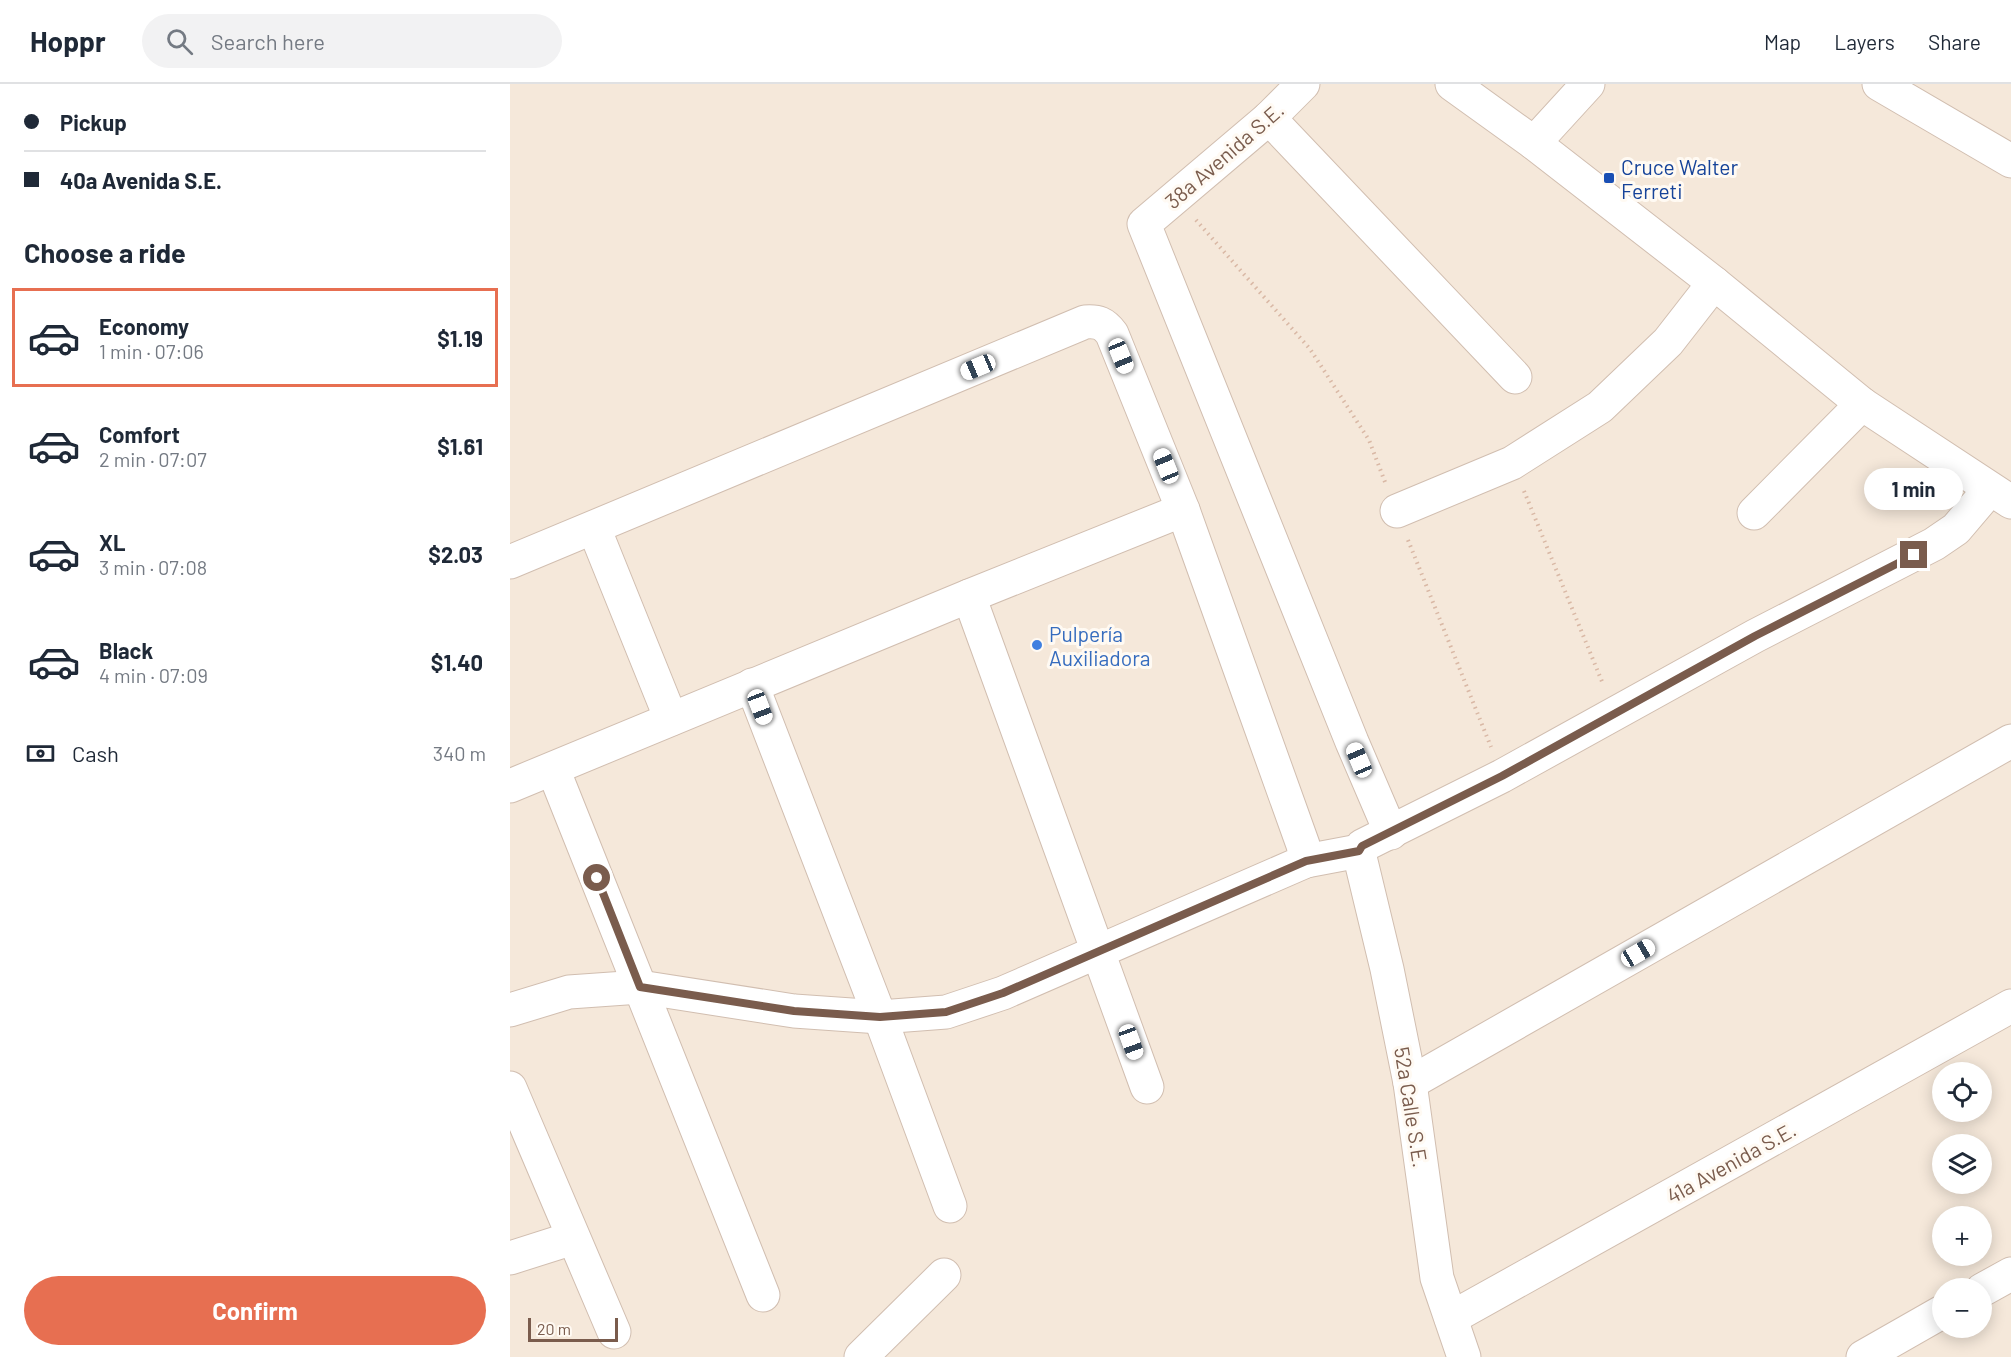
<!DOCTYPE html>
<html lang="en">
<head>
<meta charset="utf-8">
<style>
	body { margin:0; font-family:Barlow,sans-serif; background:#f2f2f3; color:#1f2937; height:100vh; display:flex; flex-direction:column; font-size:22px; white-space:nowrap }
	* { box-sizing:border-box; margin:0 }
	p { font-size:20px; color:#747a83 }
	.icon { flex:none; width:33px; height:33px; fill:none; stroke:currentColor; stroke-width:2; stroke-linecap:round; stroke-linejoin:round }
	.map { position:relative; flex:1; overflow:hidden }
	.panel { display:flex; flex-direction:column; background:#fff; width:510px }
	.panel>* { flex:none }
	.hud { display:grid; align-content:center; height:132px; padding:0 24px; background:#fff }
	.fabs { position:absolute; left:1422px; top:978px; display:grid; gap:12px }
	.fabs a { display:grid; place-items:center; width:60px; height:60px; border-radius:50%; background:#fff; box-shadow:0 3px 15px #0003; font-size:30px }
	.scale { position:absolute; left:18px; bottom:15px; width:90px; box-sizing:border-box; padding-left:6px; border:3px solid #7a5c4d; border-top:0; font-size:16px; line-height:21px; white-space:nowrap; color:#7a5c4d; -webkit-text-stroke:4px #fffaf3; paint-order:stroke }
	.end { position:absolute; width:27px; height:27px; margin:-14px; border:8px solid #7a5c4d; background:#fff; box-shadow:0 0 0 3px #fff }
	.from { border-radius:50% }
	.bubble { position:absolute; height:42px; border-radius:21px; background:#fff; box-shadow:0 3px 15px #0003; font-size:20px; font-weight:700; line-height:42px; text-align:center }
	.car { position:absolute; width:18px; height:36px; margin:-18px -9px; border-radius:8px; box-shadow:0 0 4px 2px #0007; background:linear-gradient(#fff 24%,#345 0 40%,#fff 0 76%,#345 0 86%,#fff 0) }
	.hud b { display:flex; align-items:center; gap:21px; height:57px; font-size:22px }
	.hud b+b { border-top:2px solid #e0e1e3 }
	.hud i { width:15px; height:15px; background:#1f2937 }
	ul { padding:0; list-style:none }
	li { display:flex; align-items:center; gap:18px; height:99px; margin:0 12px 9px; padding:0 12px; border:3px solid transparent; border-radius:0px }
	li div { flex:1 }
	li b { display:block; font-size:22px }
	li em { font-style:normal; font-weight:700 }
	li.on { border-color:#e76f51 }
	li>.icon { width:54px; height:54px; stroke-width:1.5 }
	h2 { padding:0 24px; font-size:27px; line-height:72px }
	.pay { display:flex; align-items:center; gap:15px; height:66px; padding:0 24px; font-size:22px }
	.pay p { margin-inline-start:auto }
	.cta { display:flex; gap:12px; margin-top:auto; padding:12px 24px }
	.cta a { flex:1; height:69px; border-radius:36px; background:#e76f51; color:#fff; font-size:24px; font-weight:700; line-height:69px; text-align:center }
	header { display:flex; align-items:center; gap:36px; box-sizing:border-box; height:84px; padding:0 30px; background:#fff; border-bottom:2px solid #e0e1e3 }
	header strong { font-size:28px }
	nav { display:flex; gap:33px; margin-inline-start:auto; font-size:21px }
	.search { width:420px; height:54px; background:#f2f2f3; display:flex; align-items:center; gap:15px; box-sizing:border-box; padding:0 21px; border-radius:33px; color:#747a83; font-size:22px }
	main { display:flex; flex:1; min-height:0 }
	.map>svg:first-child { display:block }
	.residential { fill:#f5e8da; fill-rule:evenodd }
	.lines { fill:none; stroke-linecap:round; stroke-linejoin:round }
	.minor-casing { stroke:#d1beb0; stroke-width:35 }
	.path { stroke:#d9b8a5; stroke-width:4; stroke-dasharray:1.5 4.5; stroke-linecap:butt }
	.minor { stroke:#fff; stroke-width:33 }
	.route { stroke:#7a5c4d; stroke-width:8 }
	.transit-dot { fill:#1a4fb4; stroke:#fffaf3; stroke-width:2 }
	.shop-dot { fill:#3f7fe0; stroke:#fffaf3; stroke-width:2 }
	.labels { text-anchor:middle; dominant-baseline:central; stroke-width:6; stroke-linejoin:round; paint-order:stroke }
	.street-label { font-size:21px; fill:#7a5c4d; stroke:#fffaf3 }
	.transit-label { font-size:21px; fill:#164399; stroke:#fffaf3; text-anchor:start }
	.shop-label { font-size:21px; fill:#366cbe; stroke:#fffaf3; text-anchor:start }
</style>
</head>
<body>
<header>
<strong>Hoppr</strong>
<div class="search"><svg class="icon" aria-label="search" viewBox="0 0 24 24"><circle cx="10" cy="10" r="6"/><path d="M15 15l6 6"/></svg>Search here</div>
<nav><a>Map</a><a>Layers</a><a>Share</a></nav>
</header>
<main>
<section class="panel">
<div class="hud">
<b><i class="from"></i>Pickup</b>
<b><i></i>40a Avenida S.E.</b>
</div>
<h2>Choose a ride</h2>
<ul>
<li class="on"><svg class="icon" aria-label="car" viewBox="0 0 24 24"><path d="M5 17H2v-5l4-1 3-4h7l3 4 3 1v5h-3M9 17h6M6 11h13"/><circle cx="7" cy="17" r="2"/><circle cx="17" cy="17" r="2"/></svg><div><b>Economy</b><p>1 min · 07:06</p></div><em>$1.19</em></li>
<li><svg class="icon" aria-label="car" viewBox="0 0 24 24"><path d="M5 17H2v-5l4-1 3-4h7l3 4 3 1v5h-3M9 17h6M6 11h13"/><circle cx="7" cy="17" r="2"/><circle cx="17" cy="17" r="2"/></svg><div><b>Comfort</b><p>2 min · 07:07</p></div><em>$1.61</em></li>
<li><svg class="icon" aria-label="car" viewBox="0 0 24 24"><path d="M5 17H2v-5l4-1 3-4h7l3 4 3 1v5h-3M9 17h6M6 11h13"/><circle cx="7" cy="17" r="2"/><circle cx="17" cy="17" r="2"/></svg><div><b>XL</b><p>3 min · 07:08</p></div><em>$2.03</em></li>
<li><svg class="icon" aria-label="car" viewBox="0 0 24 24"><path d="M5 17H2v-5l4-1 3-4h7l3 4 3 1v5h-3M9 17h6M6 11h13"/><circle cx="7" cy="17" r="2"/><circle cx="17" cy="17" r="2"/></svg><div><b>Black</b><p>4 min · 07:09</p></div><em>$1.40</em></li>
</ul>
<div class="pay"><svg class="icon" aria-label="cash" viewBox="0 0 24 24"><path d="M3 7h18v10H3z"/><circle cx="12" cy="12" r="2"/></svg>Cash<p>340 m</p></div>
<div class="cta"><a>Confirm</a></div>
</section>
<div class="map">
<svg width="1501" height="1273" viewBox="0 0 1501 1273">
	<rect width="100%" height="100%" fill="#fdf6ec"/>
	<path class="residential" d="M0,0H1501V1273H0ZM1432,988H1472V1028H1432ZM1432,1060H1472V1100H1432ZM1432,1132H1472V1172H1432ZM1432,1204H1472V1244H1432Z"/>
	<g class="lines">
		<defs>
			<g id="minor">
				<path d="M793,0L759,34L634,140L842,658L881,749"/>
				<path d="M942,0L1024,59L1204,199L1352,320L1501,418"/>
				<path d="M1369,0L1501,77"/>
				<path d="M759,34L1005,293"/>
				<path d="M1024,59L1078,0"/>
				<path d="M887,427L1002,379L1090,323L1158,258L1204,199"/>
				<path d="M1244,429L1352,320"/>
				<path d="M84,444L161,635"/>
				<path d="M0,478L575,238C588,237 594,239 602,250L673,426L793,761L796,777L493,909L436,928L370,933L284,927L130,903L59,908L0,926"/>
				<path d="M459,512L637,1003"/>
				<path d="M242,601L370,933L440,1122"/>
				<path d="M43,685L253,1211"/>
				<path d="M0,702L459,512L673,426"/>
				<path d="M796,777L849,767"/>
				<path d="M900,999L1501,657"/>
				<path d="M0,1004L104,1248"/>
				<path d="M0,1174L63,1154"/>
				<path d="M1472,1206L1501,1190"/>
				<path d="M941,1234L1501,922"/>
				<path d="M351,1273L434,1191"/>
				<path d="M954,1273L927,1194L900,999L877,885L850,773L849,767L852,762L992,692L1245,552L1424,460L1446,445L1480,405"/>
				<path d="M1353,1273L1432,1228"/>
			</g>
		</defs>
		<use href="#minor" class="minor-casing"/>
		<g class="path">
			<path d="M686,136L800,265L859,356L875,398"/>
			<path d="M1014,407L1093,600"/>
			<path d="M898,456L981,663"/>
		</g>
		<use href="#minor" class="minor"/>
	</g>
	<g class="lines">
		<path class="route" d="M87,794L130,903L284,927L370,933L436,928L493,909L796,777L849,767L852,762L992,692L1245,552L1404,471"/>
	</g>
	<rect class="transit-dot" x="1093" y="88" width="12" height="12" rx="3"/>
	<circle class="shop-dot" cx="527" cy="561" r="6"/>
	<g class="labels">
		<g class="street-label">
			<text transform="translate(714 71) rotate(-41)">38a Avenida S.E.</text>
			<text transform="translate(902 1023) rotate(81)">52a Calle S.E.</text>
			<text transform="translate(1221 1078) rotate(-29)">41a Avenida S.E.</text>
		</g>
		<g class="transit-label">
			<text x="1111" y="82">Cruce Walter<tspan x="1111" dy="24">Ferreti</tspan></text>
		</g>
		<g class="shop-label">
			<text x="539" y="549">Pulpería<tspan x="539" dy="24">Auxiliadora</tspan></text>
		</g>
	</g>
</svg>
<div class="fabs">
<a><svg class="icon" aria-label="locate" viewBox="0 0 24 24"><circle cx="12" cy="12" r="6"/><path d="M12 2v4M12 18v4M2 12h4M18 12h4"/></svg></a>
<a><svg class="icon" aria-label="layers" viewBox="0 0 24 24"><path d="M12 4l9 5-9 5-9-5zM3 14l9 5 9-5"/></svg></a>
<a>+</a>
<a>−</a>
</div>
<div class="scale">20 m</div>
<i class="end from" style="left:87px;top:794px"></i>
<i class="end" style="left:1404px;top:471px"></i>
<div class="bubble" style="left:1354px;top:384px;width:99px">1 min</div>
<i class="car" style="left:611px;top:272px;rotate:158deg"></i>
<i class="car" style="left:468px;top:283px;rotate:247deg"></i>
<i class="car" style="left:656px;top:382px;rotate:338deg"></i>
<i class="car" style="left:250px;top:623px;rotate:159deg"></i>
<i class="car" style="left:849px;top:676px;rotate:337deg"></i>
<i class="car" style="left:1128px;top:869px;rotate:60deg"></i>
<i class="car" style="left:621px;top:958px;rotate:160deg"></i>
</div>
</main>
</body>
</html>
